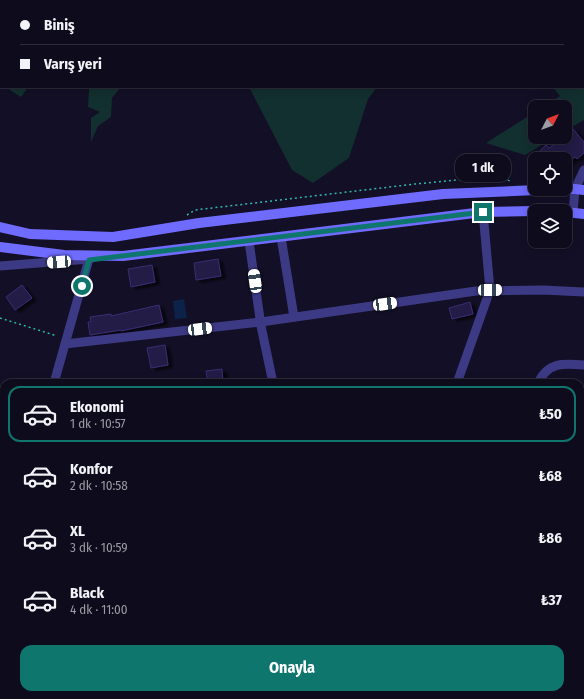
<!DOCTYPE html>
<html lang="tr">
<head>
<meta charset="utf-8">
<style>
	body { margin:0; font-family:"Fira Sans Condensed",sans-serif; background:#1c1929; color:#f1f3f6; height:100vh; display:flex; flex-direction:column; font-size:15px; white-space:nowrap }
	* { box-sizing:border-box; margin:0 }
	p { font-size:13px; color:#9b9ba3 }
	.icon { flex:none; width:22px; height:22px; fill:none; stroke:currentColor; stroke-width:2; stroke-linecap:round; stroke-linejoin:round }
	.map { position:relative; flex:1; overflow:hidden }
	.details { position:absolute; left:0px; top:379px; width:584px; height:320px; display:flex; flex-direction:column; background:#0e0b1c; border-radius:12px 12px 0 0; box-shadow:0 2px 10px #0003,0 0 0 1px #2e2b3b }
	.details>* { flex:none }
	.hud { position:absolute; left:0px; top:0px; width:584px; height:88px; box-shadow:0 2px 10px #0003,0 0 0 1px #2e2b3b; display:grid; align-content:center; height:88px; padding:0 20px; background:#0e0b1c }
	.needle { width:26px; rotate:48deg }
	.tools { position:absolute; left:528px; top:100px; display:grid; gap:8px }
	.tools a { display:grid; place-items:center; width:44px; height:44px; border-radius:8px; background:#0e0b1c; box-shadow:0 2px 10px #0003,0 0 0 1px #2e2b3b; font-size:20px }
	.end { position:absolute; width:18px; height:18px; margin:-9px; border:5px solid #0f766e; background:#fff; box-shadow:0 0 0 2px #fff }
	.from { border-radius:50% }
	.bubble { position:absolute; height:28px; border-radius:12px; background:#0e0b1c; box-shadow:0 2px 10px #0003,0 0 0 1px #2e2b3b; font-size:13px; font-weight:700; line-height:28px; text-align:center }
	.car { position:absolute; width:12px; height:24px; margin:-12px -6px; border-radius:5px; box-shadow:0 0 3px 1px #0007; background:linear-gradient(#fff 24%,#345 0 40%,#fff 0 76%,#345 0 86%,#fff 0) }
	.hud b { display:flex; align-items:center; gap:14px; height:38px; font-size:15px }
	.hud b+b { border-top:1px solid #2e2b3b }
	.hud i { width:10px; height:10px; background:#f1f3f6 }
	ul { padding:7px 0 0; list-style:none }
	li { display:flex; align-items:center; gap:12px; height:56px; margin:0 8px 6px; padding:0 12px; border:2px solid transparent; border-radius:12px }
	li div { flex:1 }
	li b { display:block; font-size:15px }
	li em { font-style:normal; font-weight:700 }
	li.current { border-color:#0f766e }
	li>.icon { width:36px; height:36px; stroke-width:1.5 }
	.button { display:flex; gap:8px; margin-top:auto; padding:8px 20px }
	.button a { flex:1; height:46px; border-radius:12px; background:#0f766e; color:#fff; font-size:16px; font-weight:700; line-height:46px; text-align:center }
	.map>svg:first-child { display:block }
	.green { fill:#12302f }
	.water { fill:#0c2248 }
	.building { fill:#241b47; stroke:#3b2d73; filter:url(#shadow) }
	.lines { fill:none; stroke-linecap:round; stroke-linejoin:round }
	.path { stroke:#2fb8b0; stroke-width:1.5; stroke-dasharray:2 3; stroke-linecap:butt }
	.minor { stroke:#3d3a85; stroke-width:9 }
	.secondary { stroke:#6f6bff; stroke-width:10 }
	.route { stroke:#0f766e; stroke-width:5 }
</style>
</head>
<body>
<div class="map">
<svg width="584" height="699" viewBox="0 0 584 699">
	<defs>
		<filter id="shadow"><feDropShadow dx="4.5" dy="2.5" stdDeviation="1" flood-color="#0009"/></filter>
	</defs>
	<rect width="100%" height="100%" fill="#130f26"/>
	<g class="green">
		<path d="M164,0H584V120L565,131V107H543L560,96L553,87H583V1Z"/>
		<path d="M5,87H28L21,97Z"/>
		<path d="M87,87H121L112,98L111,117L98,126L91,142V118L100,112L88,107L89,89Z"/>
		<path d="M249,87H377L368,99L349,158L313,183L292,170Z"/>
		<path d="M535,112V137H555L525,155L486,143Z"/>
	</g>
	<path class="water" d="M184,299L187,318L175,319L173,301Z"/>
	<g class="building">
		<path d="M573,129L584,142V153L577,159L575,157L565,165V159H545L539,152L546,145L549,148L554,145L563,137H565V135Z"/>
		<path d="M218,259L221,276L196,280L194,263Z"/>
		<path d="M152,265L155,282L131,287L128,269Z"/>
		<path d="M22,285L32,298L15,310L6,297Z"/>
		<path d="M470,302L473,314L452,319L449,308Z"/>
		<path d="M159,305L163,322L121,331V330L90,335L88,322H91L90,317L111,314V316Z"/>
		<path d="M165,345L168,365L151,368L147,348Z"/>
		<path d="M222,369L223,383H208L206,371Z"/>
	</g>
	<g class="lines">
		<g class="path">
			<path d="M187,215L195,210L415,184L498,176L510,181"/>
			<path d="M0,318L57,336"/>
			<path d="M0,442L4,443"/>
			<path d="M0,551L4,560"/>
		</g>
		<g class="minor">
			<path d="M573,212L575,189L584,170"/>
			<path d="M281,237L294,317"/>
			<path d="M249,241L261,326L273,383"/>
			<path d="M0,266L90,259"/>
			<path d="M65,344L261,322L476,291L543,290L584,292"/>
			<path d="M54,383L89,259"/>
			<path d="M457,383L490,290L483,212"/>
			<path d="M538,383C548,362 563,363 584,365"/>
			<path d="M580,493L584,483"/>
			<path d="M580,506L584,507"/>
			<path d="M580,690L584,681"/>
			<path d="M63,695L65,699"/>
			<path d="M149,695L151,699"/>
			<path d="M428,699L429,695"/>
			<path d="M512,699L513,695"/>
		</g>
		<g class="secondary">
			<path d="M565,189H575L584,190"/>
			<path d="M565,212L584,214"/>
			<path d="M0,227L30,234L113,237L199,223L443,194L560,189"/>
			<path d="M0,247L64,255L123,256L483,212L535,211"/>
		</g>
	</g>
	<g class="lines">
		<path class="route" d="M82,286L89,260L483,212"/>
	</g>
</svg>
<div class="tools">
<a><svg class="needle" viewBox="-14 -14 28 28"><path d="M0-13l5 13h-10z" fill="#e53935"/><path d="M0 13l5-13h-10z" fill="#9b9ba3"/></svg></a>
<a><svg class="icon" aria-label="locate" viewBox="0 0 24 24"><circle cx="12" cy="12" r="6"/><path d="M12 2v4M12 18v4M2 12h4M18 12h4"/></svg></a>
<a><svg class="icon" aria-label="layers" viewBox="0 0 24 24"><path d="M12 4l9 5-9 5-9-5zM3 14l9 5 9-5"/></svg></a>
</div>
<i class="end from" style="left:82px;top:286px"></i>
<i class="end" style="left:483px;top:212px"></i>
<div class="bubble" style="left:455px;top:154px;width:56px">1 dk</div>
<i class="car" style="left:59px;top:262px;rotate:266deg"></i>
<i class="car" style="left:255px;top:281px;rotate:352deg"></i>
<i class="car" style="left:490px;top:290px;rotate:89deg"></i>
<i class="car" style="left:385px;top:304px;rotate:82deg"></i>
<i class="car" style="left:200px;top:329px;rotate:83deg"></i>
<div class="hud">
<b><i class="from"></i>Biniş</b>
<b><i></i>Varış yeri</b>
</div>
<section class="details">
<ul>
<li class="current"><svg class="icon" aria-label="car" viewBox="0 0 24 24"><path d="M5 17H2v-5l4-1 3-4h7l3 4 3 1v5h-3M9 17h6M6 11h13"/><circle cx="7" cy="17" r="2"/><circle cx="17" cy="17" r="2"/></svg><div><b>Ekonomi</b><p>1 dk · 10:57</p></div><em>₺50</em></li>
<li><svg class="icon" aria-label="car" viewBox="0 0 24 24"><path d="M5 17H2v-5l4-1 3-4h7l3 4 3 1v5h-3M9 17h6M6 11h13"/><circle cx="7" cy="17" r="2"/><circle cx="17" cy="17" r="2"/></svg><div><b>Konfor</b><p>2 dk · 10:58</p></div><em>₺68</em></li>
<li><svg class="icon" aria-label="car" viewBox="0 0 24 24"><path d="M5 17H2v-5l4-1 3-4h7l3 4 3 1v5h-3M9 17h6M6 11h13"/><circle cx="7" cy="17" r="2"/><circle cx="17" cy="17" r="2"/></svg><div><b>XL</b><p>3 dk · 10:59</p></div><em>₺86</em></li>
<li><svg class="icon" aria-label="car" viewBox="0 0 24 24"><path d="M5 17H2v-5l4-1 3-4h7l3 4 3 1v5h-3M9 17h6M6 11h13"/><circle cx="7" cy="17" r="2"/><circle cx="17" cy="17" r="2"/></svg><div><b>Black</b><p>4 dk · 11:00</p></div><em>₺37</em></li>
</ul>
<div class="button"><a>Onayla</a></div>
</section>
</div>
</body>
</html>
